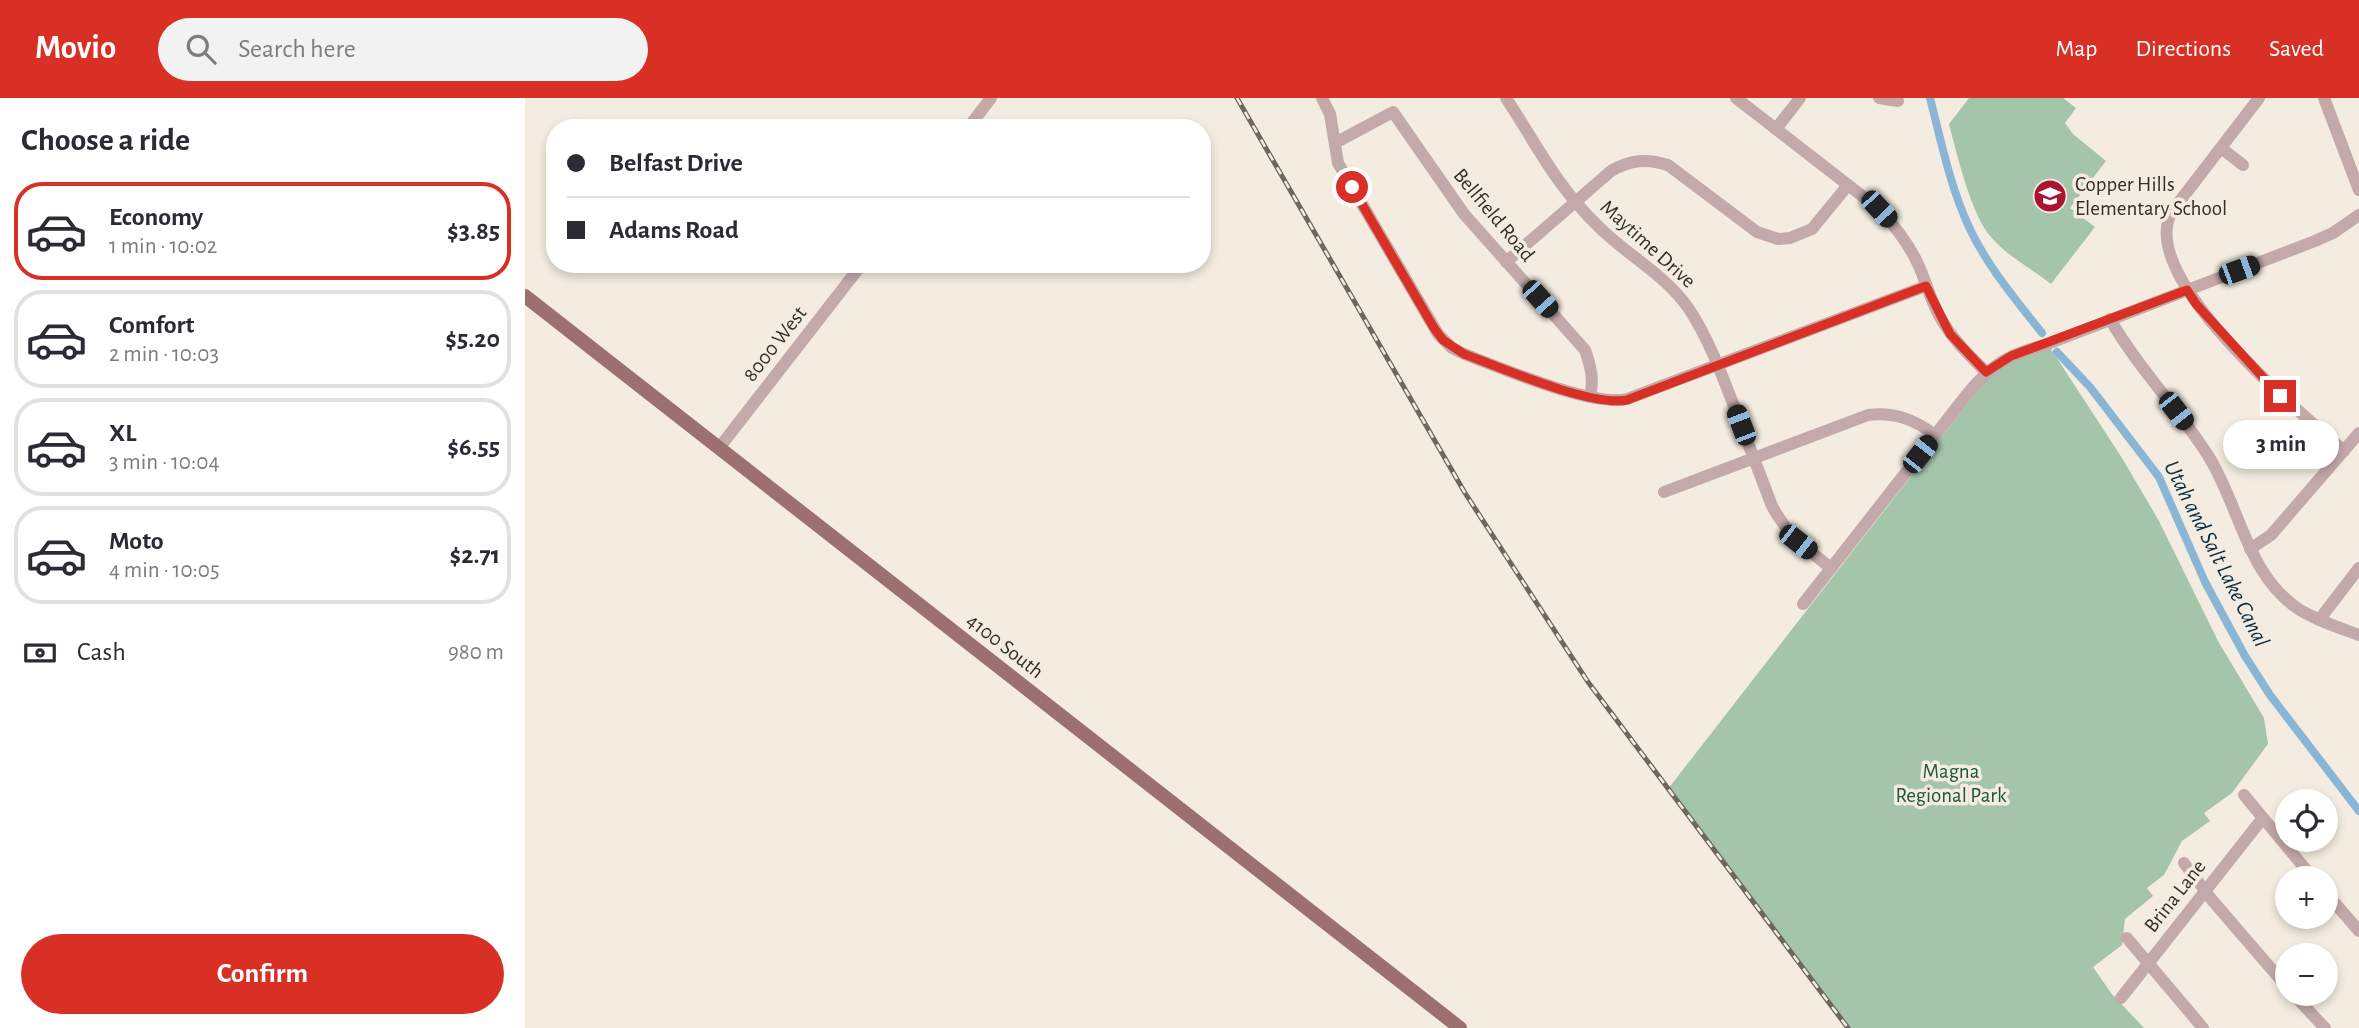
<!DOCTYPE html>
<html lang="en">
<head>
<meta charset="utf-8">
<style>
	body { margin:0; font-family:"Alegreya Sans",sans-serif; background:#f2f2f3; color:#2b2b33; height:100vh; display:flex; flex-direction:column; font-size:26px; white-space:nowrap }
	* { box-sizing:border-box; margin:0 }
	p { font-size:23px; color:#7c7c81 }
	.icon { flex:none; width:38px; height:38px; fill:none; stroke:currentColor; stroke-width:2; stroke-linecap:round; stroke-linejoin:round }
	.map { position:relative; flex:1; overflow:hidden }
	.side { display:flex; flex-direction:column; background:#fff; width:525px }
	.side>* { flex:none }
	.top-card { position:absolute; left:21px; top:21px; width:665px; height:154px; border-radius:28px; box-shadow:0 4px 10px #0003; display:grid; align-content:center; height:154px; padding:0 21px; background:#fff }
	.controls { position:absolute; left:1750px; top:691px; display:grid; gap:14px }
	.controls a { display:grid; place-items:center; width:63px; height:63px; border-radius:50%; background:#fff; box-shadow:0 4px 10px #0003; font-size:35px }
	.end { position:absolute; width:32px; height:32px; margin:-16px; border:9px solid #d93025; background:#fff; box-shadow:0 0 0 4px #fff }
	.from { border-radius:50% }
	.bubble { position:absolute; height:49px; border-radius:24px; background:#fff; box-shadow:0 4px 10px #0003; font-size:23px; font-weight:700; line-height:49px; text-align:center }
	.car { position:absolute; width:21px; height:42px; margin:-21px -10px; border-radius:9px; box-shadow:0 0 5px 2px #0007; background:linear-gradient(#222 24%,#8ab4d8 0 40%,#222 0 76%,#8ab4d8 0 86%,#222 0) }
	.top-card b { display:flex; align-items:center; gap:24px; height:66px; font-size:26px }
	.top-card b+b { border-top:2px solid #e1e1e2 }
	.top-card i { width:18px; height:18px; background:#2b2b33 }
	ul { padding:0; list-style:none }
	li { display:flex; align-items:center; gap:21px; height:98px; margin:0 14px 10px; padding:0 7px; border:4px solid #e1e1e2; border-radius:28px }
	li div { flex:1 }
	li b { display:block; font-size:26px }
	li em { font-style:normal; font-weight:700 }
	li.active { border-color:#d93025 }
	li>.icon { width:63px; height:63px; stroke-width:1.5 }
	h2 { padding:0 21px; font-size:32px; line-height:84px }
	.pay { display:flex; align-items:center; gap:18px; height:77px; padding:0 21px; font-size:26px }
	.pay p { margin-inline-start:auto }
	.primary-button { display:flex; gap:14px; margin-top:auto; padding:14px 21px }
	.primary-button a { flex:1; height:80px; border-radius:42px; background:#d93025; color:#fff; font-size:28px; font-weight:700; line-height:80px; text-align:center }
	header { display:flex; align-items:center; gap:42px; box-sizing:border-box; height:98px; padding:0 35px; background:#d93025; color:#fff }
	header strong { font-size:33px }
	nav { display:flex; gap:38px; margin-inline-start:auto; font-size:24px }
	.search { width:490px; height:63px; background:#f2f2f3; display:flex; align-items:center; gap:18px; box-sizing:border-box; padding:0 24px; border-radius:38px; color:#7c7c81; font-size:26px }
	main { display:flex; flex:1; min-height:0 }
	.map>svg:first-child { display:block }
	.green { fill:#a4c5aa }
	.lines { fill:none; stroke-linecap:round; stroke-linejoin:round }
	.canal { stroke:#89b6d5; stroke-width:8 }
	.minor { stroke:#c3a9a9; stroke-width:12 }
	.major { stroke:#9c706f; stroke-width:14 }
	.rail-casing { stroke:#6c6760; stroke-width:5 }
	.rail { stroke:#f4ece0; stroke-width:2.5; stroke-dasharray:8; stroke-linecap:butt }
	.route { stroke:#d93025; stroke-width:9 }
	.labels { text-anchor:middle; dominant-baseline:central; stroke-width:7; stroke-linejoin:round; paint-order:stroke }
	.poi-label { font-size:21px; fill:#312e29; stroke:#f4ece0; text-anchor:start }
	.street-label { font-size:21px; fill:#312e29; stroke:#f4ece0 }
	.park-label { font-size:21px; fill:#1a5b2f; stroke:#f4ece0 }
	.water-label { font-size:23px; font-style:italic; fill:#062d43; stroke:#f4ece0 }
</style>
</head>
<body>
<header>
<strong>Movio</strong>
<div class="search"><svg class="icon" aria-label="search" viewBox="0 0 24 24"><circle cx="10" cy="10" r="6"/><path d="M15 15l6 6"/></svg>Search here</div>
<nav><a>Map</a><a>Directions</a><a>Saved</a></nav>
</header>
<main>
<section class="side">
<h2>Choose a ride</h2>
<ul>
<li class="active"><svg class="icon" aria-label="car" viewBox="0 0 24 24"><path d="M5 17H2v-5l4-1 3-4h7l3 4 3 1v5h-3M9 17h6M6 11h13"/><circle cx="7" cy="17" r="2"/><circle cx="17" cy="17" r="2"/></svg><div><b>Economy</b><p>1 min · 10:02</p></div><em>$3.85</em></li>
<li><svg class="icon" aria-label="car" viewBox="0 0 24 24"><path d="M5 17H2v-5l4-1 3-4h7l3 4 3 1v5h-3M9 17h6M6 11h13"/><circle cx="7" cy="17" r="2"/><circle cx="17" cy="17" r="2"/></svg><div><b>Comfort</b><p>2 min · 10:03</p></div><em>$5.20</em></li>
<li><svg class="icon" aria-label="car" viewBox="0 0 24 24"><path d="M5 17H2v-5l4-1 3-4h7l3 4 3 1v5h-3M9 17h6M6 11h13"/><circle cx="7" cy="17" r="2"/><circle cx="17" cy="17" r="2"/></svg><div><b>XL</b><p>3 min · 10:04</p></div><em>$6.55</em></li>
<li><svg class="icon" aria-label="car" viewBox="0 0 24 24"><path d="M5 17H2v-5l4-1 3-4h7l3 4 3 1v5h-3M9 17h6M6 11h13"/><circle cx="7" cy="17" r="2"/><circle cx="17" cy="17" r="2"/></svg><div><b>Moto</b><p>4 min · 10:05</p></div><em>$2.71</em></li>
</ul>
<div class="pay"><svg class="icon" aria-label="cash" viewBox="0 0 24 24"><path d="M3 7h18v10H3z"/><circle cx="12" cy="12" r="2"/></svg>Cash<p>980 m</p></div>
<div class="primary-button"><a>Confirm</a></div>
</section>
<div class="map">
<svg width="1834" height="930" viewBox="0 0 1834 930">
	<rect width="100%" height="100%" fill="#f4ece0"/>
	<g class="green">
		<path d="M1444,0H1538L1551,10L1540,25L1548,36L1581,63L1545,110L1570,129L1526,186C1506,170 1483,159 1466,139C1446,117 1432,56 1424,26Z"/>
		<path d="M1526,251L1597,360L1634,423L1693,543L1739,620L1743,646L1707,695L1679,715L1685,723L1657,743L1639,777L1622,790L1628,798L1600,821L1597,847L1568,869L1586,895L1619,930H1324L1143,691L1466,275L1495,260Z"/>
	</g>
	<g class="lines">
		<g class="canal">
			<path d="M1405,0C1416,43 1425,88 1444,129C1462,168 1491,202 1517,235"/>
			<path d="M1532,254L1565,289L1634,379L1680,484L1720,558L1745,597L1834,713"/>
		</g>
		<g class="minor">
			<path d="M797,0L805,16L813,65L913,236L927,250L939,256C976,270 1067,309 1102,301L1401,188"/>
			<path d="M981,0C1012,47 1031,88 1074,129C1103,158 1141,177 1164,211C1183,240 1195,272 1207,303C1220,338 1234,373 1247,408C1261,435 1282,451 1306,470"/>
			<path d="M1211,0L1354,111C1369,127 1382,143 1392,164C1401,182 1405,202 1415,219C1427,241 1444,257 1461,274"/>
			<path d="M1354,0L1373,3"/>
			<path d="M1734,0L1648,112C1607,176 1775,314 1819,353"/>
			<path d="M1799,0L1834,92"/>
			<path d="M443,30L466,0"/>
			<path d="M1251,31L1275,0"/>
			<path d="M810,45L868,14L939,116L1060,252C1066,269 1069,282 1065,299"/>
			<path d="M1696,50L1718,67"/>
			<path d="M981,164L1086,73C1105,62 1121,60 1143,67L1232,134L1253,141L1265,140L1287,131L1323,87"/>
			<path d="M1585,221C1613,270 1654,311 1684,359C1715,409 1722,478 1775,512C1794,523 1814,530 1834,537"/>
			<path d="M194,350L337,166"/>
			<path d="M1139,394L1343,317C1369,314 1389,321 1410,337"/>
			<path d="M1725,451L1746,437L1834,335"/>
			<path d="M1278,506L1443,295C1466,267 1484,256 1520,247L1790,143L1808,135L1834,117"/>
			<path d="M1794,522L1834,470"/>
			<path d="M1719,697L1788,780"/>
			<path d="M1659,765L1687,802L1762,889"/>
			<path d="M1801,795L1834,833"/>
			<path d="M1602,840L1678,930"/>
			<path d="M1768,896L1800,930"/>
			<path d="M1596,900L1737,721"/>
		</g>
		<path class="major" d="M0,198L935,930"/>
		<defs>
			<path id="rail" d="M712,0L940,395L1063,584L1323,930"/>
		</defs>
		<use href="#rail" class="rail-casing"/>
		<use href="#rail" class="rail"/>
	</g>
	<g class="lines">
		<path class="route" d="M827,89L909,230L918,242L939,256C977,270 1066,309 1102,302L1401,188L1425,236L1461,274L1486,258L1662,192L1671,206L1755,298"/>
	</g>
	<defs>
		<symbol id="school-disc" viewBox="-11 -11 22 22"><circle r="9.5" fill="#aa1430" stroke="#f4ece0"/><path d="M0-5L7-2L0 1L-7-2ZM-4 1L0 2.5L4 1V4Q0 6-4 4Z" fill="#fff"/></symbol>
	</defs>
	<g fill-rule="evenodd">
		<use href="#school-disc" x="1506" y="79" width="38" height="38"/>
	</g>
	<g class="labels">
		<g class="poi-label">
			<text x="1550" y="86">Copper Hills<tspan x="1550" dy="24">Elementary School</tspan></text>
		</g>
		<g class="street-label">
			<text transform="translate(969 117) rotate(50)">Bellfield Road</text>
			<text transform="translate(1123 146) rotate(42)">Maytime Drive</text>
			<text transform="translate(250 246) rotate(-52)">8000 West</text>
			<text transform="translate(480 548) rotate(38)">4100 South</text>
			<text transform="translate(1650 798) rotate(-52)">Brina Lane</text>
		</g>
		<g class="park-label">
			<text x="1426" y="673">Magna<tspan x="1426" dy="24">Regional Park</tspan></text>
		</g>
		<g class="water-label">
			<text transform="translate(1691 456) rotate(63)">Utah and Salt Lake Canal</text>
		</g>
	</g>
</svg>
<div class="controls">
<a><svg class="icon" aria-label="locate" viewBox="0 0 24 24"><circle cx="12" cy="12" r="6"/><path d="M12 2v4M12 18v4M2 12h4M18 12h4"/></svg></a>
<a>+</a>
<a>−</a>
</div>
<i class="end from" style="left:827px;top:89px"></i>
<i class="end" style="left:1755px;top:298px"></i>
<div class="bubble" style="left:1698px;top:322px;width:116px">3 min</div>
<i class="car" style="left:1354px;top:111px;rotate:137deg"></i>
<i class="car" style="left:1714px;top:172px;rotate:70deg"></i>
<i class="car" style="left:1015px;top:201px;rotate:138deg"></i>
<i class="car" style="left:1651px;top:313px;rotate:142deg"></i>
<i class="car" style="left:1216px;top:327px;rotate:339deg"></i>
<i class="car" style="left:1395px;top:356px;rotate:38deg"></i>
<i class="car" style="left:1273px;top:444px;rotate:128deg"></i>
<div class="top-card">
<b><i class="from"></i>Belfast Drive</b>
<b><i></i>Adams Road</b>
</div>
</div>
</main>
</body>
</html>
